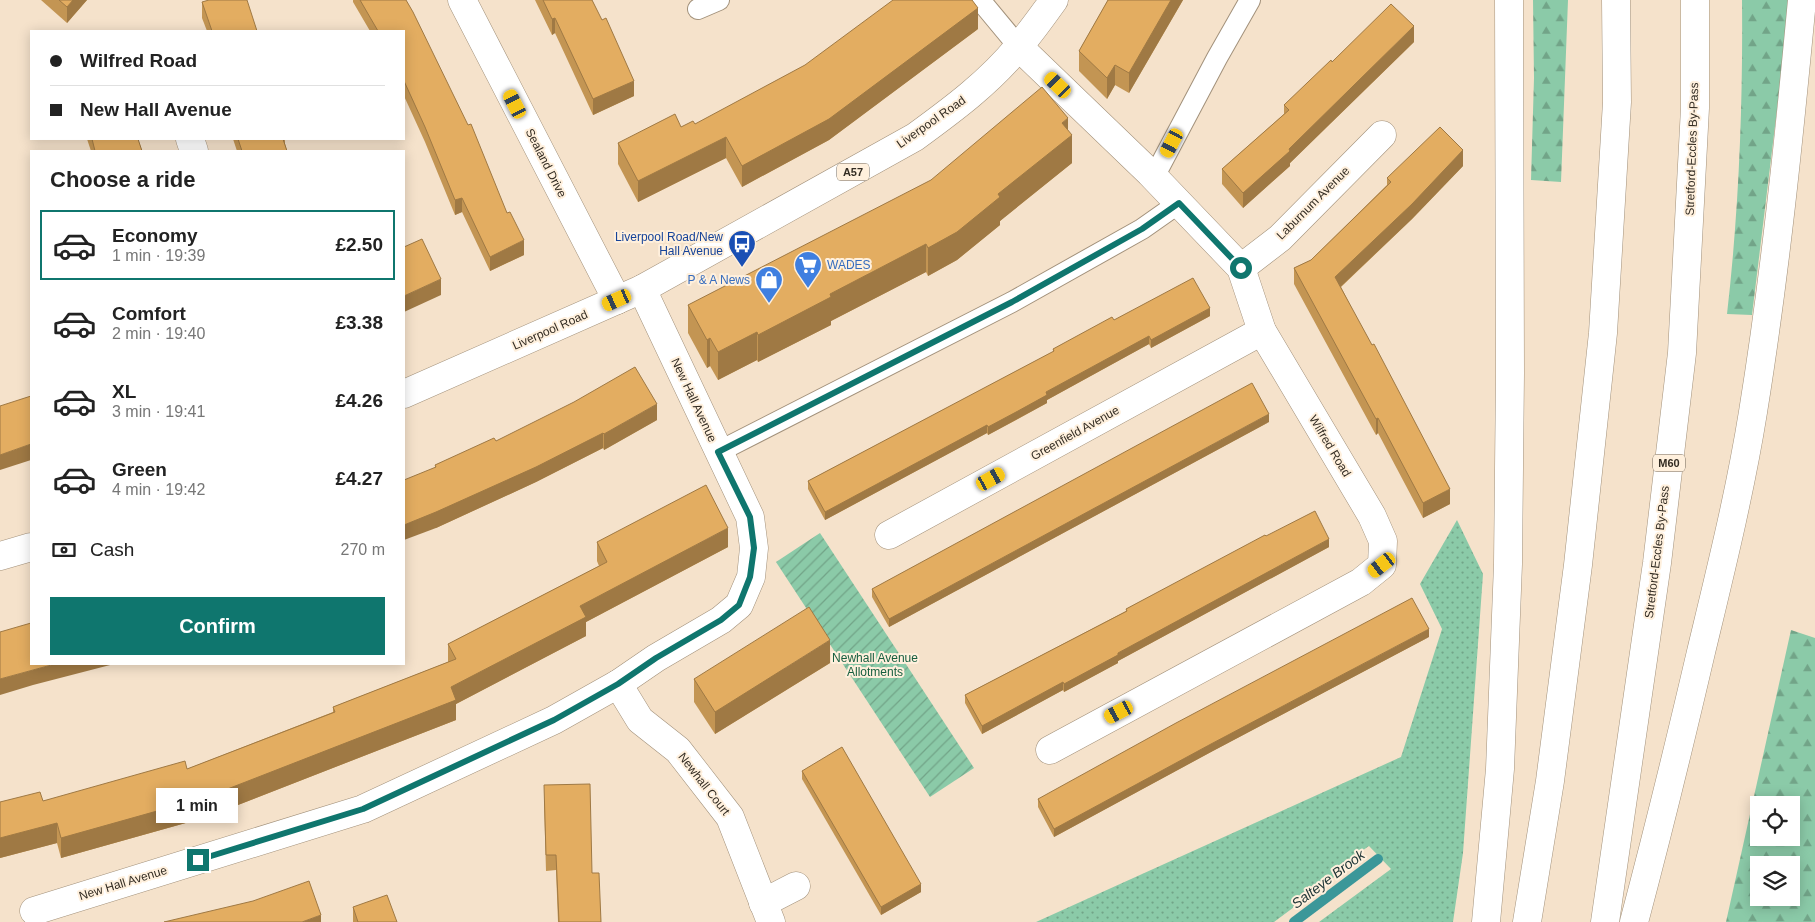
<!DOCTYPE html>
<html lang="en">
<head>
<meta charset="utf-8">
<style>
	body { margin:0; font-family:Helvetica,sans-serif; background:#f6f6f6; color:#222; height:100vh; display:flex; flex-direction:column; font-size:19px; white-space:nowrap }
	* { box-sizing:border-box; margin:0 }
	p { font-size:16px; color:#767676 }
	.icon { flex:none; width:28px; height:28px; fill:none; stroke:currentColor; stroke-width:2; stroke-linecap:round; stroke-linejoin:round }
	.map { position:relative; flex:1; overflow:hidden }
	.details { position:absolute; left:30px; top:150px; width:375px; height:515px; display:flex; flex-direction:column; background:#fff; border-radius:0px; box-shadow:0 2px 12px #0003 }
	.details>* { flex:none }
	.hud { position:absolute; left:30px; top:30px; width:375px; height:110px; border-radius:0px; box-shadow:0 2px 12px #0003; display:grid; align-content:center; height:110px; padding:0 20px; background:#fff }
	.buttons { position:absolute; left:1750px; top:796px; display:grid; gap:10px }
	.buttons a { display:grid; place-items:center; width:50px; height:50px; border-radius:0px; background:#fff; box-shadow:0 2px 12px #0003; font-size:25px }
	.end { position:absolute; width:22px; height:22px; margin:-11px; border:6px solid #0f766e; background:#fff; box-shadow:0 0 0 2px #fff }
	.from { border-radius:50% }
	.bubble { position:absolute; height:35px; border-radius:0px; background:#fff; box-shadow:0 2px 12px #0003; font-size:16px; font-weight:800; line-height:35px; text-align:center }
	.car { position:absolute; width:15px; height:30px; margin:-15px -8px; border-radius:6px; box-shadow:0 0 4px 1px #0007; background:linear-gradient(#f5c518 24%,#345 0 40%,#f5c518 0 76%,#345 0 86%,#f5c518 0) }
	.hud b { display:flex; align-items:center; gap:18px; height:48px; font-size:19px }
	.hud b+b { border-top:1px solid #e0e0e0 }
	.hud i { width:12px; height:12px; background:#222 }
	ul { padding:0; list-style:none }
	li { display:flex; align-items:center; gap:15px; height:70px; margin:0 10px 8px; padding:0 10px; border:2px solid transparent; border-radius:0px }
	li div { flex:1 }
	li b { display:block; font-size:19px }
	li em { font-style:normal; font-weight:800 }
	li.selected { border-color:#0f766e }
	li>.icon { width:45px; height:45px; stroke-width:1.5 }
	h2 { padding:0 20px; font-size:22px; line-height:60px }
	.pay { display:flex; align-items:center; gap:12px; height:55px; padding:0 20px; font-size:19px }
	.pay p { margin-inline-start:auto }
	.cta { display:flex; gap:10px; margin-top:auto; padding:10px 20px }
	.cta a { flex:1; height:58px; border-radius:0px; background:#0f766e; color:#fff; font-size:20px; font-weight:800; line-height:58px; text-align:center }
	.map>svg:first-child { display:block }
	.grass { fill:url(#grass-dots) }
	.forest { fill:url(#forest-firs); fill-rule:evenodd }
	.garden { fill:url(#garden-furrows) }
	.lines { fill:none; stroke-linecap:round; stroke-linejoin:round }
	.stream { stroke:#3b9799; stroke-width:10 }
	.lane-casing { stroke:#a2917b; stroke-width:22 }
	.street-casing { stroke:#a2917b; stroke-width:29 }
	.highway-casing { stroke:#a2917b; stroke-width:29 }
	.lane { stroke:#fff; stroke-width:20 }
	.street { stroke:#fff; stroke-width:28 }
	.highway { stroke:#fff; stroke-width:28 }
	.wall { fill:#c39553 }
	.shaded-wall { fill:#9f7944 }
	.building { fill:#e3ad61; stroke:#9f7944 }
	.route { stroke:#0f766e; stroke-width:6 }
	.labels { text-anchor:middle; dominant-baseline:central; stroke-width:4; stroke-linejoin:round; paint-order:stroke }
	.shield { fill:#fff0dd; stroke:#70675b; stroke-width:1 }
	.shield-label { font-size:11px; font-weight:bold; fill:#332c23 }
	.street-label { font-size:12px; fill:#332c23; stroke:#fff0dd }
	.transit-label { font-size:12px; fill:#164399; stroke:#fff0dd; text-anchor:end }
	.shop-label { font-size:12px; fill:#366cbe; stroke:#fff0dd; text-anchor:start }
	.park-label { font-size:12px; fill:#165e3f; stroke:#fff0dd }
	.water-label { font-size:14px; font-style:italic; fill:#203637; stroke:#fff0dd }
</style>
</head>
<body>
<div class="map">
<svg width="1815" height="922" viewBox="0 0 1815 922">
	<defs>
		<pattern id="grass-dots" width="8" height="8" patternUnits="userSpaceOnUse" patternTransform="scale(1.25)"><rect width="8" height="8" fill="#8bcaa8"/><path d="M2 2h.1M6 6h.1" fill="none" stroke="#72a488" stroke-width="1.8" stroke-linecap="round"/></pattern>
		<pattern id="forest-firs" width="22" height="20" patternUnits="userSpaceOnUse" patternTransform="scale(1.25)"><rect width="22" height="20" fill="#8bcaa8"/><path d="M5 1l3.5 6h-7zM16 11l3.5 6h-7z" fill="#72a488"/></pattern>
		<pattern id="garden-furrows" width="10" height="10" patternUnits="userSpaceOnUse" patternTransform="scale(1.25)"><rect width="10" height="10" fill="#8bcaa8"/><path d="M-1 1l2-2M0 10L10 0M9 11l2-2" fill="none" stroke="#72a488"/></pattern>
	</defs>
	<rect width="100%" height="100%" fill="#f5e2cb"/>
	<path class="grass" d="M1457,520L1483,574L1463,853L1453,922H1319L1391,869L1369,846L1352,858L1333,878L1274,922H1036L1401,757L1442,629L1420,584Z"/>
	<g class="forest">
		<path d="M1533,0H1568L1561,182L1531,180L1534,78Z"/>
		<path d="M1742,0H1789L1785,44L1752,315L1727,314C1739,210 1743,105 1742,0Z"/>
		<path d="M1791,630L1815,638V922H1726ZM1759,805H1791V838H1759ZM1759,865H1791V898H1759Z"/>
	</g>
	<path class="garden" d="M820,533L974,768L930,797L776,562Z"/>
	<g class="lines">
		<path class="stream" d="M1294,922L1378,859"/>
		<defs>
			<g id="lane">
				<path d="M980,0L1019,47"/>
				<path d="M698,9L719,0"/>
				<path d="M1154,177L1217,58L1250,0"/>
				<path d="M718,452L1012,302L1142,229L1179,203"/>
			</g>
			<g id="street">
				<path d="M462,0L617,300"/>
				<path d="M1019,47L1150,173L1241,268L1262,331L1372,516L1383,541L1382,565L1361,582L1050,750"/>
				<path d="M190,139L194,151"/>
				<path d="M1241,268L1280,238L1382,135"/>
				<path d="M889,535L1262,331"/>
				<path d="M618,684L640,720L678,750L730,817L771,922"/>
				<path d="M763,903L796,886"/>
				<path d="M34,911L363,809L554,720L618,684L656,658L721,620L739,605L751,577L754,548L750,517L642,289"/>
			</g>
			<g id="highway">
				<path d="M404,394L642,289L915,137C952,110 990,82 1019,46C1032,31 1043,15 1054,0"/>
				<path d="M0,556L31,547"/>
				<path d="M1486,922L1500,769L1508,564L1510,373L1509,0"/>
				<path d="M1527,922L1550,781L1578,565L1603,333L1617,102L1616,0"/>
				<path d="M1605,922L1657,563L1682,353L1695,108V0"/>
				<path d="M1634,922C1658,832 1680,742 1701,652C1720,573 1740,493 1753,412C1775,276 1789,138 1802,0"/>
			</g>
		</defs>
		<use href="#lane" class="lane-casing"/>
		<use href="#street" class="street-casing"/>
		<use href="#highway" class="highway-casing"/>
		<use href="#lane" class="lane"/>
		<use href="#street" class="street"/>
		<use href="#highway" class="highway"/>
	</g>
	<g class="wall">
		<path d="M41,0H87L67,23Z"/>
		<path d="M353,0H406L524,255L490,271L462,212L455,215L425,142L404,96V31H370L353,2Z"/>
		<path d="M535,0H592L634,96L593,115L555,33L552,35Z"/>
		<path d="M1108,0H1183L1129,93L1115,85L1107,99L1079,71V51Z"/>
		<path d="M202,2L257,31H207L202,18Z"/>
		<path d="M978,29L829,140L742,187L726,158L638,202L618,164V143L681,127L695,124Z"/>
		<path d="M1414,42L1290,163V166L1243,208L1222,184V169L1284,114V105L1332,62Z"/>
		<path d="M1068,130L1072,163L1000,221V225L957,260L928,276L926,272L831,321V325L758,362L757,360L718,380L710,366L707,368L688,333V305Z"/>
		<path d="M87,139H138L142,151H91Z"/>
		<path d="M233,139H285V144L287,151H237Z"/>
		<path d="M1463,166L1412,219L1341,287L1450,504L1423,518L1378,433L1376,435L1294,284V268L1311,260L1387,185V178Z"/>
		<path d="M1210,316L1151,348L1149,344L1047,400V403L1018,419L988,435L987,433L825,520L808,489V481L1053,352V349L1114,320Z"/>
		<path d="M657,420L604,450L603,448L536,482L436,528L435,465L496,441Z"/>
		<path d="M1269,422L889,627L872,597V589Z"/>
		<path d="M1266,536L1329,547L1118,661V663L1064,692L1063,690L982,734L965,703V695L1126,611V609Z"/>
		<path d="M597,542L728,547L586,622V636L456,704V720L207,817L61,858L57,843L0,858V802L43,801L187,769L333,712V707L448,662V644L599,566L597,561Z"/>
		<path d="M1429,637L1211,752L1054,837L1038,807V799Z"/>
		<path d="M830,663L715,734L694,702V679Z"/>
		<path d="M802,771L921,892L881,915L802,779Z"/>
		<path d="M544,801L592,873L601,922H558L556,870L546,871Z"/>
		<path d="M353,907L397,922H353Z"/>
	</g>
	<g class="shaded-wall">
		<path d="M73,0H87L67,23V7Z"/>
		<path d="M1171,0H1183L1129,93V73Z"/>
		<path d="M978,8V29L829,140L742,187V166Z"/>
		<path d="M555,18V33L552,35V19Z"/>
		<path d="M1414,26V42L1290,163V166L1243,208V193Z"/>
		<path d="M1115,65V85L1107,99V78Z"/>
		<path d="M634,81V96L593,115V99Z"/>
		<path d="M1068,118V138L1072,135V163L1000,221V225L957,260L928,276V248L998,194L1062,123Z"/>
		<path d="M726,137V158L638,202V181Z"/>
		<path d="M1463,150V166L1412,219L1335,292V277Z"/>
		<path d="M462,198V212L455,215V200Z"/>
		<path d="M524,240V255L490,271V257Z"/>
		<path d="M926,244V272L831,321V325L758,362V335L830,294Z"/>
		<path d="M441,279V295L404,312V296Z"/>
		<path d="M1210,308V316L1151,348V340Z"/>
		<path d="M757,332V360L718,380V352Z"/>
		<path d="M1149,336V344L1047,400V403L988,435V427L1046,392Z"/>
		<path d="M710,338V366L707,368V340Z"/>
		<path d="M657,404V420L604,450V434Z"/>
		<path d="M1269,414V422L889,627V619Z"/>
		<path d="M1378,418V433L1376,435V419Z"/>
		<path d="M987,425V433L825,520V512Z"/>
		<path d="M603,433V448L536,482L436,528L404,540V525Z"/>
		<path d="M31,444V460L0,470V455Z"/>
		<path d="M1450,489V504L1423,518V503Z"/>
		<path d="M728,528V547L586,622V636L456,704V720L207,817L61,858V838L451,687L580,606Z"/>
		<path d="M1329,539V547L1118,661V663L1064,692V684L1118,653Z"/>
		<path d="M1429,629V637L1211,752L1054,837V829L1211,744Z"/>
		<path d="M830,640V663L715,734V712Z"/>
		<path d="M55,664H114L33,685L0,695V679Z"/>
		<path d="M1063,682V690L982,734V726Z"/>
		<path d="M57,823V843L0,858V838Z"/>
		<path d="M921,884V892L881,915V907Z"/>
		<path d="M321,915V922H302Z"/>
	</g>
	<g class="building">
		<path d="M59,0H73L67,7Z"/>
		<path d="M209,0H247L257,31H212L202,2Z"/>
		<path d="M360,0H406L413,12L468,125L471,124L507,213L510,212L524,240L490,257L462,198L455,200L425,127L404,81V31H378Z"/>
		<path d="M543,0H592L602,20L606,18L634,81L593,99L555,18L552,19Z"/>
		<path d="M893,0H972L978,8L829,119L742,166L726,137L638,181L618,143L675,114L681,127L693,121L695,124L805,65Z"/>
		<path d="M1108,0H1171L1129,73L1115,65L1107,78L1079,51Z"/>
		<path d="M1391,4L1414,26L1289,149L1290,151L1243,193L1222,169L1289,110L1284,105L1331,60L1332,62Z"/>
		<path d="M1042,87L1068,118L1062,123L1072,135L998,194L1000,197L957,232L928,248L926,244L830,294L831,297L758,335L757,332L718,352L710,338L707,340L688,305L931,180Z"/>
		<path d="M1440,127L1463,150L1412,204L1335,277L1372,345L1374,344L1450,489L1423,503L1378,418L1376,419L1294,268L1311,260L1391,182L1387,178Z"/>
		<path d="M92,139H138L142,151H95Z"/>
		<path d="M238,139H283L287,151H242Z"/>
		<path d="M422,239L441,279L404,296V247Z"/>
		<path d="M1193,278L1210,308L1151,340L1149,336L1046,392L1047,395L1018,411L988,427L987,425L825,512L808,481L1054,351L1053,349L1112,317L1114,320Z"/>
		<path d="M635,367L657,404L604,434L603,433L536,467L436,512L404,525V480L436,467L435,465L494,438L496,441L574,402Z"/>
		<path d="M1252,383L1269,414L889,619L872,589Z"/>
		<path d="M31,396V444L0,455V406Z"/>
		<path d="M706,485L728,528L580,606L586,617L451,687L456,700L207,797L61,838L57,823L0,838V802L40,792L43,801L185,761L187,769L335,712L333,707L456,659L448,644L607,562L597,542Z"/>
		<path d="M1315,511L1329,539L1118,653V655L1064,684L1063,682L982,726L965,695L1127,611L1126,609L1265,535L1266,536Z"/>
		<path d="M1412,598L1429,629L1211,744L1054,829L1038,799L1176,723Z"/>
		<path d="M809,607L830,640L715,712L694,679Z"/>
		<path d="M31,623V664H55L0,679V632Z"/>
		<path d="M842,747L921,884L881,907L802,771Z"/>
		<path d="M590,784L592,873H599L601,922H559L556,855H546L544,785Z"/>
		<path d="M309,881L321,915L302,922H164L253,901Z"/>
		<path d="M387,895L397,922H358L353,907Z"/>
	</g>
	<g class="lines">
		<path class="route" d="M198,860L363,809L554,720L618,684L656,658L721,620L739,605L750,577L754,548L750,517L718,452L1012,302L1142,229L1179,203L1241,268"/>
	</g>
	<defs>
		<symbol id="bus-pin" viewBox="-11 -11 22 30"><path d="M0 17L-7.5 6A9.5 9.5 0 1 1 7.5 6Z" fill="#1a4fb4" stroke="#fff0dd"/><path d="M-5-6H5V4H4V6H2V4H-2V6H-4V4H-5ZM-3.5-4V0h7V-4ZM-3.5 1.2v1.5H-2V1.2ZM2 1.2v1.5H3.5V1.2Z" fill="#fff"/></symbol>
		<symbol id="supermarket-pin" viewBox="-11 -11 22 30"><path d="M0 17L-7.5 6A9.5 9.5 0 1 1 7.5 6Z" fill="#3f7fe0" stroke="#fff0dd"/><path d="M-6-5.5h2.5l.6 2H6L4.5 2H-2.5L-4.4-4H-6ZM-1.5 3.2a1.3 1.3 0 1 0 .1 0ZM3 3.2a1.3 1.3 0 1 0 .1 0Z" fill="#fff"/></symbol>
		<symbol id="shop-pin" viewBox="-11 -11 22 30"><path d="M0 17L-7.5 6A9.5 9.5 0 1 1 7.5 6Z" fill="#3f7fe0" stroke="#fff0dd"/><path d="M-5-2.5h2.3a2.7 3.5 0 0 1 5.4 0H5L5.5 6h-11ZM-1.5-2.5h3a1.5 2.3 0 0 0-3 0Z" fill="#fff"/></symbol>
	</defs>
	<g fill-rule="evenodd">
		<use href="#bus-pin" x="726" y="228" width="32" height="43"/>
		<use href="#supermarket-pin" x="792" y="249" width="32" height="43"/>
		<use href="#shop-pin" x="753" y="264" width="32" height="43"/>
	</g>
	<g class="labels">
		<g class="shield">
			<rect x="837" y="163.5" width="32" height="17" rx="4"/>
			<rect x="1653" y="454.5" width="32" height="17" rx="4"/>
		</g>
		<g class="shield-label">
			<text x="853" y="172">A57</text>
			<text x="1669" y="463">M60</text>
		</g>
		<g class="street-label">
			<text transform="translate(931 122) rotate(-35)">Liverpool Road</text>
			<text transform="translate(1692 149) rotate(-88)">Stretford-Eccles By-Pass</text>
			<text transform="translate(546 163) rotate(63)">Sealand Drive</text>
			<text transform="translate(1313 203) rotate(-45)">Laburnum Avenue</text>
			<text transform="translate(550 330) rotate(-24)">Liverpool Road</text>
			<text transform="translate(694 400) rotate(65)">New Hall Avenue</text>
			<text transform="translate(1075 433) rotate(-29)">Greenfield Avenue</text>
			<text transform="translate(1330 446) rotate(59)">Wilfred Road</text>
			<text transform="translate(1657 552) rotate(-83)">Stretford-Eccles By-Pass</text>
			<text transform="translate(704 784) rotate(52)">Newhall Court</text>
			<text transform="translate(123 883) rotate(-17)">New Hall Avenue</text>
		</g>
		<g class="transit-label">
			<text x="723" y="237">Liverpool Road/New<tspan x="723" dy="14">Hall Avenue</tspan></text>
		</g>
		<g class="shop-label">
			<text x="827" y="265">WADES</text>
			<text x="750" y="280" text-anchor="end">P &amp; A News</text>
		</g>
		<g class="park-label">
			<text x="875" y="658">Newhall Avenue<tspan x="875" dy="14">Allotments</tspan></text>
		</g>
		<g class="water-label">
			<text transform="translate(1328 879) rotate(-37)">Salteye Brook</text>
		</g>
	</g>
</svg>
<div class="buttons">
<a><svg class="icon" aria-label="locate" viewBox="0 0 24 24"><circle cx="12" cy="12" r="6"/><path d="M12 2v4M12 18v4M2 12h4M18 12h4"/></svg></a>
<a><svg class="icon" aria-label="layers" viewBox="0 0 24 24"><path d="M12 4l9 5-9 5-9-5zM3 14l9 5 9-5"/></svg></a>
</div>
<i class="end from" style="left:1241px;top:268px"></i>
<i class="end" style="left:198px;top:860px"></i>
<div class="bubble" style="left:156px;top:788px;width:82px">1 min</div>
<i class="car" style="left:1058px;top:85px;rotate:314deg"></i>
<i class="car" style="left:515px;top:104px;rotate:333deg"></i>
<i class="car" style="left:1172px;top:143px;rotate:208deg"></i>
<i class="car" style="left:617px;top:300px;rotate:246deg"></i>
<i class="car" style="left:991px;top:479px;rotate:61deg"></i>
<i class="car" style="left:1382px;top:565px;rotate:232deg"></i>
<i class="car" style="left:1119px;top:712px;rotate:242deg"></i>
<div class="hud">
<b><i class="from"></i>Wilfred Road</b>
<b><i></i>New Hall Avenue</b>
</div>
<section class="details">
<h2>Choose a ride</h2>
<ul>
<li class="selected"><svg class="icon" aria-label="car" viewBox="0 0 24 24"><path d="M5 17H2v-5l4-1 3-4h7l3 4 3 1v5h-3M9 17h6M6 11h13"/><circle cx="7" cy="17" r="2"/><circle cx="17" cy="17" r="2"/></svg><div><b>Economy</b><p>1 min · 19:39</p></div><em>£2.50</em></li>
<li><svg class="icon" aria-label="car" viewBox="0 0 24 24"><path d="M5 17H2v-5l4-1 3-4h7l3 4 3 1v5h-3M9 17h6M6 11h13"/><circle cx="7" cy="17" r="2"/><circle cx="17" cy="17" r="2"/></svg><div><b>Comfort</b><p>2 min · 19:40</p></div><em>£3.38</em></li>
<li><svg class="icon" aria-label="car" viewBox="0 0 24 24"><path d="M5 17H2v-5l4-1 3-4h7l3 4 3 1v5h-3M9 17h6M6 11h13"/><circle cx="7" cy="17" r="2"/><circle cx="17" cy="17" r="2"/></svg><div><b>XL</b><p>3 min · 19:41</p></div><em>£4.26</em></li>
<li><svg class="icon" aria-label="car" viewBox="0 0 24 24"><path d="M5 17H2v-5l4-1 3-4h7l3 4 3 1v5h-3M9 17h6M6 11h13"/><circle cx="7" cy="17" r="2"/><circle cx="17" cy="17" r="2"/></svg><div><b>Green</b><p>4 min · 19:42</p></div><em>£4.27</em></li>
</ul>
<div class="pay"><svg class="icon" aria-label="cash" viewBox="0 0 24 24"><path d="M3 7h18v10H3z"/><circle cx="12" cy="12" r="2"/></svg>Cash<p>270 m</p></div>
<div class="cta"><a>Confirm</a></div>
</section>
</div>
</body>
</html>
